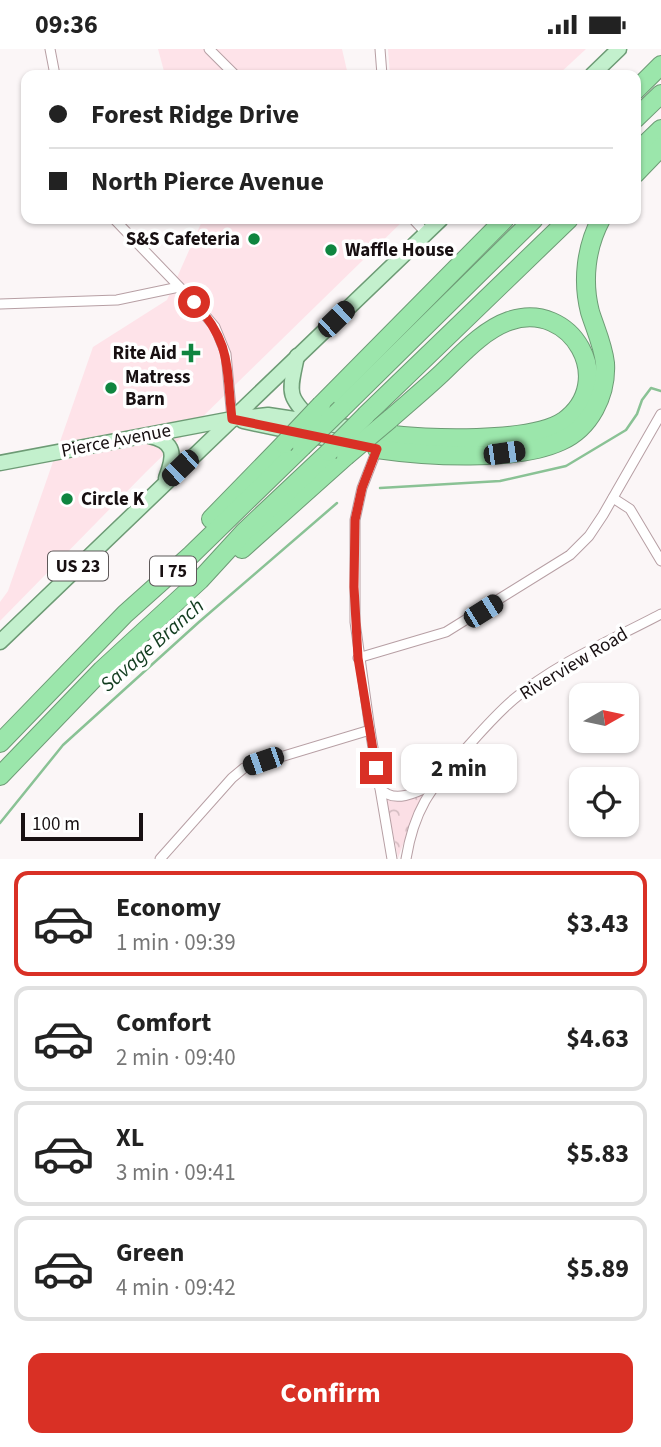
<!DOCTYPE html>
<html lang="en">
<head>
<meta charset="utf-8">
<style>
	body { margin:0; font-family:"Source Sans 3",sans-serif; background:#f2f2f2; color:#222; height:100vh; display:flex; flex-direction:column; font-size:26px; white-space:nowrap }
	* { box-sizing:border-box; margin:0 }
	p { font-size:23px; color:#767676 }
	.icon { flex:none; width:38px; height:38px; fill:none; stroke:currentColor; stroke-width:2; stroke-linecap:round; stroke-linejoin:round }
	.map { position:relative; height:810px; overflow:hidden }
	.panel { display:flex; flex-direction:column; background:#fff; flex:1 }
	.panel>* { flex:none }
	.hud { position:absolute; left:21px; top:21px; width:620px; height:154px; border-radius:14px; box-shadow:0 2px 5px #0004; display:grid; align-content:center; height:154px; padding:0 28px; background:#fff }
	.needle { width:46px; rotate:81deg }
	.fabs { position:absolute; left:569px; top:634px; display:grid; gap:14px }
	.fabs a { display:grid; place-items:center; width:70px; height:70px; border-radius:14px; background:#fff; box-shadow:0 2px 5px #0004; font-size:35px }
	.scale { position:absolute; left:21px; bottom:18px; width:122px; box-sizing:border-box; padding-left:7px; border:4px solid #181012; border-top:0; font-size:19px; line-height:24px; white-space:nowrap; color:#181012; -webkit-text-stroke:5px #fff; paint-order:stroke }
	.end { position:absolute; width:32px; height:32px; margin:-16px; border:9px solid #d93025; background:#fff; box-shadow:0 0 0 4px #fff }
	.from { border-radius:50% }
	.bubble { position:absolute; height:49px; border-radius:14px; background:#fff; box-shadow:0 2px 5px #0004; font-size:23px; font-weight:700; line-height:49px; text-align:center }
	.car { position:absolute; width:21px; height:42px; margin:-21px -10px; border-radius:9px; box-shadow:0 0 5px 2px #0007; background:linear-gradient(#222 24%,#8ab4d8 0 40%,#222 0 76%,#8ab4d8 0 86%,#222 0) }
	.hud b { display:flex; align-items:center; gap:24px; height:66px; font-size:26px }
	.hud b+b { border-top:2px solid #e0e0e0 }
	.hud i { width:18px; height:18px; background:#222 }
	ul { padding:12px 0 0; list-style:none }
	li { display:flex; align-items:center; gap:21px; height:105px; margin:0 14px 10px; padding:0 14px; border:4px solid #e0e0e0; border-radius:14px }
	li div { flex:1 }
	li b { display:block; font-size:26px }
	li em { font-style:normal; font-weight:700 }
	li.selected { border-color:#d93025 }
	li>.icon { width:63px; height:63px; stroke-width:1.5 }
	.cta { display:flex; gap:14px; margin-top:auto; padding:14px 28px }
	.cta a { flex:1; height:80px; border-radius:14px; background:#d93025; color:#fff; font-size:28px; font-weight:700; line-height:80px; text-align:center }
	.status { display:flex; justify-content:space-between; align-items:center; height:49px; padding:0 35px; background:#fff; direction:ltr }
	.status svg { height:19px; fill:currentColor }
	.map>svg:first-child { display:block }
	.built { fill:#fee3e9 }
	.park { fill:url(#park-crowns) }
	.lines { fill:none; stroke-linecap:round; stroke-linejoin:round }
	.stream { stroke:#8ac295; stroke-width:2.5 }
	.minor-casing { stroke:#b79fa4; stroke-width:11 }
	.primary-casing { stroke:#6d9b75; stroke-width:17 }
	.motorway-casing { stroke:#6d9b75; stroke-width:20 }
	.minor { stroke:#fff; stroke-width:9 }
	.primary { stroke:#c3f0cd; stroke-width:14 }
	.motorway { stroke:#9be6ab; stroke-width:18 }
	.motorway-bridge-casing { stroke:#6d9b75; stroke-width:20; stroke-linecap:butt }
	.motorway-bridge { stroke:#9be6ab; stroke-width:18 }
	.route { stroke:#d93025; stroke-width:9 }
	.poi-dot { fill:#0f853f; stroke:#fff; stroke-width:2.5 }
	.labels { text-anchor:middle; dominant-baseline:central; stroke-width:7; stroke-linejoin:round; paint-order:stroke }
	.shield { fill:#fff; stroke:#5d5859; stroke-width:2 }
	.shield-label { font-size:18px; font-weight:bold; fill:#181012 }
	.poi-label { font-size:19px; font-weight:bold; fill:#181012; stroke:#fff; text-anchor:start }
	.street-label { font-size:19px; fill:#181012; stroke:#fff }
	.water-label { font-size:21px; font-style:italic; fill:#123c1f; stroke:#fff }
</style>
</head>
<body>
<div class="status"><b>09:36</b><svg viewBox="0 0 49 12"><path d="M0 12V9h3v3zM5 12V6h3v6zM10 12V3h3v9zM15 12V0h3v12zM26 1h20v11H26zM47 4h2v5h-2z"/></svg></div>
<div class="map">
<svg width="661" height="810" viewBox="0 0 661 810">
	<defs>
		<pattern id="park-crowns" width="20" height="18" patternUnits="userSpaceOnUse" patternTransform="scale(1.75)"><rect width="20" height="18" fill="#fbdfe5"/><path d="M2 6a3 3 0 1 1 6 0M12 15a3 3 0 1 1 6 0" fill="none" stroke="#d6bec3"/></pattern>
	</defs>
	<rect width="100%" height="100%" fill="#fbf6f7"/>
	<g class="built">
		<path d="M158,0H342L348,26H165Z"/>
		<path d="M388,0H586L558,26H390Z"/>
		<path d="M203,170H405L146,423L0,572V553L8,542L93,298L167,251Z"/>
	</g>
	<path class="park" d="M422,745L398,809L386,750L402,752Z"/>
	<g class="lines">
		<g class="stream">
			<path d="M380,439L500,432L566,417L626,381L637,365L642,351L651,339L661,342"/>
			<path d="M0,774L63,696L199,573L337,454"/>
		</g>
		<defs>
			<g id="minor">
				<path d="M50,0L55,26"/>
				<path d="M209,0L235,26"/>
				<path d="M380,0L382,26"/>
				<path d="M114,170L194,253L215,278L226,305L232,370"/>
				<path d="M413,170L426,184"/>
				<path d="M0,255L117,251L179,238"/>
				<path d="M378,398L362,439L355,471V573L370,681L392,810"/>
				<path d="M613,449L630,460L661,512"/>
				<path d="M358,609L446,583L570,506L589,487L603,466L661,365"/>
				<path d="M380,739C393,756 418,743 434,735"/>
				<path d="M160,810L232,729L244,719L370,681"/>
				<path d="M406,810C414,761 430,740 462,704C479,685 495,666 514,650C556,614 612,591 661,565"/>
			</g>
			<g id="primary">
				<path d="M592,26L619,0"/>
				<path d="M297,307C290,342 285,346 313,372"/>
				<path d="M243,372L347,394"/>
				<path d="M149,387C176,393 175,406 166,429"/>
				<path d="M0,414L232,370L268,366L360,380"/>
				<path d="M0,593L441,170"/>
			</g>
			<g id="motorway">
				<path d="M635,42L661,16"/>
				<path d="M635,70L661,45"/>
				<path d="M635,105L661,80"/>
				<path d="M635,125L661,98"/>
				<path d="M321,356L505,170"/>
				<path d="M341,360L534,170"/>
				<path d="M366,366L569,170"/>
				<path d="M385,385C424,391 532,394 564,372C618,333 572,250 509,272C483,281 461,306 442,324C425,340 407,355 390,370"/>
				<path d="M377,400C425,407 516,413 561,392C590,379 607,346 605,314C603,296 595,279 590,263C582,232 586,198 601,170"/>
				<path d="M211,470L284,395"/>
				<path d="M242,500L346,407"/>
				<path d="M0,694L125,565L191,506L302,398"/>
				<path d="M0,727L102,621L200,531L244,483L329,403"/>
			</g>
		</defs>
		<use href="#minor" class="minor-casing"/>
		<use href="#primary" class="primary-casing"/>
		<use href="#motorway" class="motorway-casing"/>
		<use href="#minor" class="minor"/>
		<use href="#primary" class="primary"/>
		<use href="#motorway" class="motorway"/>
		<defs>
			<g id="motorway-bridge">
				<path d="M284,395L321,356"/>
				<path d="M302,398L341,360"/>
				<path d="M329,403L366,366"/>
				<path d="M346,407L390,370"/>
			</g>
		</defs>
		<use href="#motorway-bridge" class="motorway-bridge-casing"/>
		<use href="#motorway-bridge" class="motorway-bridge"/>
	</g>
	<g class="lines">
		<path class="route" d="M194,253C232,294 226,318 232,370L377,400L362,439L355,471L354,538L358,609L376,719"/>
	</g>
	<g class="poi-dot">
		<circle cx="254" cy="190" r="7"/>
		<circle cx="331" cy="201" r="7"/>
		<path d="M187.5 293.5h7v7h7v7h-7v7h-7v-7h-7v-7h7z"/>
		<circle cx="111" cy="339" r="7"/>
		<circle cx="67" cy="450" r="7"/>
	</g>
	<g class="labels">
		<g class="shield">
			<rect x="48" y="502.5" width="60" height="29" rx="5"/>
			<rect x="150" y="507.5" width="46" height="29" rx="5"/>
		</g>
		<g class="shield-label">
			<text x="78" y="517">US 23</text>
			<text x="173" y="522">I 75</text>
		</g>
		<g class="poi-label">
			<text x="240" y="190" text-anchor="end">S&amp;S Cafeteria</text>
			<text x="345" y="201">Waffle House</text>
			<text x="177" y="304" text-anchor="end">Rite Aid</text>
			<text x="125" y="328">Matress<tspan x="125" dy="22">Barn</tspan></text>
			<text x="81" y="450">Circle K</text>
		</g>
		<g class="street-label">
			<text transform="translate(116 392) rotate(-11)">Pierce Avenue</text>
			<text transform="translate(574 615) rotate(-31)">Riverview Road</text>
		</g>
		<g class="water-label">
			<text transform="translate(152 596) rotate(-41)">Savage Branch</text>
		</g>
	</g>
</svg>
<div class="fabs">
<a><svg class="needle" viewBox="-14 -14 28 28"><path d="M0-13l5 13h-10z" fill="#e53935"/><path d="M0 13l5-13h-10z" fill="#767676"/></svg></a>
<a><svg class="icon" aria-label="locate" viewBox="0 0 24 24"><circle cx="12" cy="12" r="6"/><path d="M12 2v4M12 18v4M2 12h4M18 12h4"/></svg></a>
</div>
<div class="scale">100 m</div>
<i class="end from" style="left:194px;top:253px"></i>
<i class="end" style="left:376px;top:719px"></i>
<div class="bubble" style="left:401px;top:695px;width:116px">2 min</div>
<i class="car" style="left:336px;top:270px;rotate:46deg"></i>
<i class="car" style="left:504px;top:404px;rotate:82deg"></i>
<i class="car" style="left:180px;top:419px;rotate:226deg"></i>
<i class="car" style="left:483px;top:562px;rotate:58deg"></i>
<i class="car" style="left:263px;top:712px;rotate:251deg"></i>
<div class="hud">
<b><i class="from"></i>Forest Ridge Drive</b>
<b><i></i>North Pierce Avenue</b>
</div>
</div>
<section class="panel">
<ul>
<li class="selected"><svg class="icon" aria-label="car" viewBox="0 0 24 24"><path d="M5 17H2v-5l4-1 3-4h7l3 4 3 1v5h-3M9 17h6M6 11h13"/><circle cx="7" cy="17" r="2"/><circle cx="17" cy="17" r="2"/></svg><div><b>Economy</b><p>1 min · 09:39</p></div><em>$3.43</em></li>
<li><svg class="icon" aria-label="car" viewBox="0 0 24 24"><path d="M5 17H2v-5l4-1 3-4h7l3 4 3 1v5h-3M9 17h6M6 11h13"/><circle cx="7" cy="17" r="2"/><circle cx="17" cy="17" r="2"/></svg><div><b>Comfort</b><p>2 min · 09:40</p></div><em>$4.63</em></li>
<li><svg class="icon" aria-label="car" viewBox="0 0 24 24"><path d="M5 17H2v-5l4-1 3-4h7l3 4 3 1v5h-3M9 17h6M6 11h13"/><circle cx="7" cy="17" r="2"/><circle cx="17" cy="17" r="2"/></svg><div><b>XL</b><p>3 min · 09:41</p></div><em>$5.83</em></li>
<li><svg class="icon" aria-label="car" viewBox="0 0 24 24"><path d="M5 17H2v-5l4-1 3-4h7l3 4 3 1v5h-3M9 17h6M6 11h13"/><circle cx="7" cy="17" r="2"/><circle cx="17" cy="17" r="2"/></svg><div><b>Green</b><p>4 min · 09:42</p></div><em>$5.89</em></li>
</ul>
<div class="cta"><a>Confirm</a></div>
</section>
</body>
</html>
